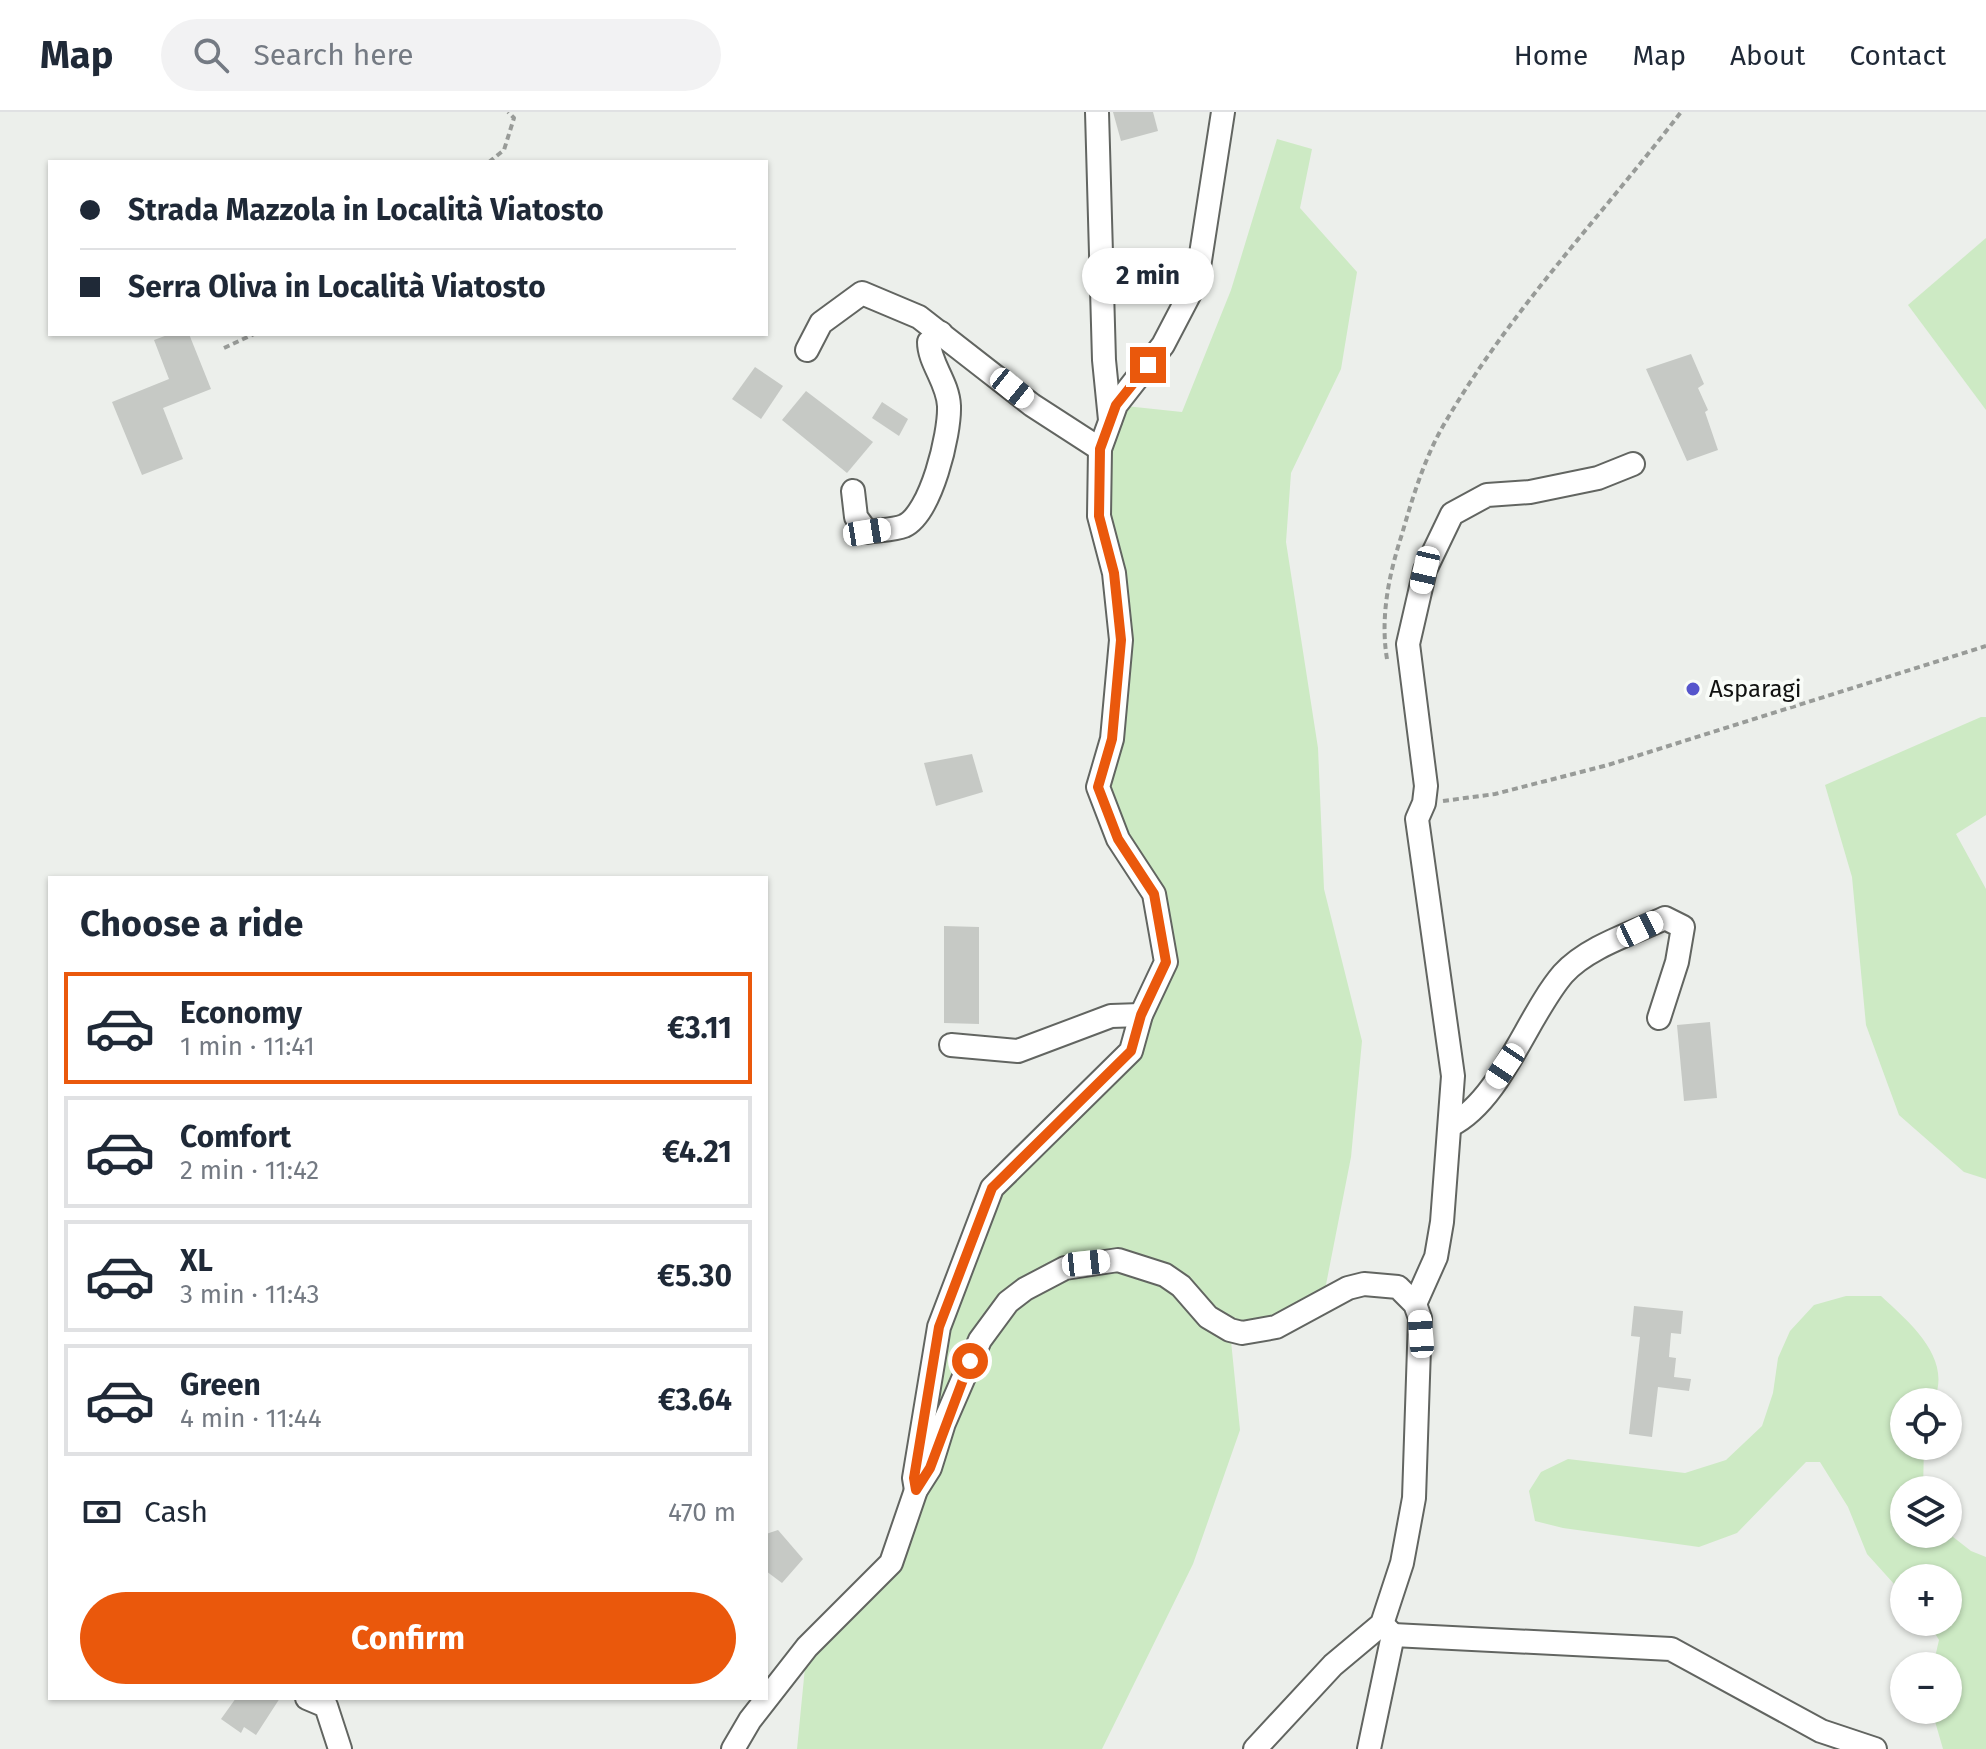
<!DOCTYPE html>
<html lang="en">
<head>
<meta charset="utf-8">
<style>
	body { margin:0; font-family:"Fira Sans",sans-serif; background:#f2f2f3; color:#1f2937; height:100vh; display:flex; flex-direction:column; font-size:30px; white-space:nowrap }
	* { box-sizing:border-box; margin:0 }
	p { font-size:26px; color:#747a83 }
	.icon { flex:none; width:44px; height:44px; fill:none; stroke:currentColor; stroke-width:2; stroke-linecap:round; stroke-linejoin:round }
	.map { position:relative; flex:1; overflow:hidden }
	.panel { position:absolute; left:48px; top:764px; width:720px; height:824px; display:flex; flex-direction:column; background:#fff; border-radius:0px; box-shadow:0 2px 6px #0004 }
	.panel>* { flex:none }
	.banner { position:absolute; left:48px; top:48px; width:720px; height:176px; border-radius:0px; box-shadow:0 2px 6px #0004; display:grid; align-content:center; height:176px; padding:0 32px; background:#fff }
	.tools { position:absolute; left:1890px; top:1276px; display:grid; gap:16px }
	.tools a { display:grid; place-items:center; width:72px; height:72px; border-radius:50%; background:#fff; box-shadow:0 2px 6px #0004; font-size:40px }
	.end { position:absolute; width:36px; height:36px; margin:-18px; border:10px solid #ea580c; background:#fff; box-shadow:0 0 0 4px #fff }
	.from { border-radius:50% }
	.bubble { position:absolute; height:56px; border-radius:28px; background:#fff; box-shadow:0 2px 6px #0004; font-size:26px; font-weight:700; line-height:56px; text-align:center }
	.car { position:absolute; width:24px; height:48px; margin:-24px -12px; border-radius:10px; box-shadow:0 0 6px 2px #0007; background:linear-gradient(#fff 24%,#345 0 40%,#fff 0 76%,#345 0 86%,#fff 0) }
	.banner b { display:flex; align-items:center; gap:28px; height:76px; font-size:30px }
	.banner b+b { border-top:2px solid #e0e1e3 }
	.banner i { width:20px; height:20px; background:#1f2937 }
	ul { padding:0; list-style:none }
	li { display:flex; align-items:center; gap:24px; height:112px; margin:0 16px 12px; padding:0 16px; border:4px solid #e0e1e3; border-radius:0px }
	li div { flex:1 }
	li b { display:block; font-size:30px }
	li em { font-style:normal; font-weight:700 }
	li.current { border-color:#ea580c }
	li>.icon { width:72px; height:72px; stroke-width:1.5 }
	h2 { padding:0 32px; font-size:36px; line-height:96px }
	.pay { display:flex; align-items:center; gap:20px; height:88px; padding:0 32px; font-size:30px }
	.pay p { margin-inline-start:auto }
	.action { display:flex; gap:16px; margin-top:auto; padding:16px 32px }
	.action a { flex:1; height:92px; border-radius:48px; background:#ea580c; color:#fff; font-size:32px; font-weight:700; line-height:92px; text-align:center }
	header { display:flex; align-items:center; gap:48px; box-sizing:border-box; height:112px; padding:0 40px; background:#fff; border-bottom:2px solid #e0e1e3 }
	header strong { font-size:38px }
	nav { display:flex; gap:44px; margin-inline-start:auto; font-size:28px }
	.search { width:560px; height:72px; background:#f2f2f3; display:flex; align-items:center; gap:20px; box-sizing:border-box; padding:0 28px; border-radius:44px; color:#747a83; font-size:30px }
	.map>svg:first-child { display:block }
	.green { fill:#cdeac4 }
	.building { fill:#c6c9c5 }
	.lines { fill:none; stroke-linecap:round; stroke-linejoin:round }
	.minor-casing { stroke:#626561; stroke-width:26 }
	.path { stroke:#989b98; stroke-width:4; stroke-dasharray:6 4; stroke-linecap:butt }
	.minor { stroke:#fff; stroke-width:22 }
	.route { stroke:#ea580c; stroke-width:10 }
	.poi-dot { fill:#5655cc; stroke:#f9fcf8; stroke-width:3 }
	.labels { text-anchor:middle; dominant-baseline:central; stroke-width:8; stroke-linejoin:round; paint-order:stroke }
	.poi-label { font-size:24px; fill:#101110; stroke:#f9fcf8; text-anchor:start }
</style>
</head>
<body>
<header>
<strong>Map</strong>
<div class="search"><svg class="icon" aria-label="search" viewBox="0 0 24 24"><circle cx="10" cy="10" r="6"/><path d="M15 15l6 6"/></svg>Search here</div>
<nav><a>Home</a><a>Map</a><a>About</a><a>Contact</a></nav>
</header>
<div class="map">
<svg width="1986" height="1637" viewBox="0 0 1986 1637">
	<rect width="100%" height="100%" fill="#ecefeb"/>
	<g class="green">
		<path d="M1277,27L1312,37L1300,96L1357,160L1341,257L1291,361L1286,430L1318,636L1324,777L1362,929L1351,1045L1323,1188L1230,1219L1240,1318L1193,1452L1102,1637H797L807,1535L891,1451L939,1221L992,1076L1131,939L1166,850L1154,782L1098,675L1116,579L1099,404L1116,293L1182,300L1231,178Z"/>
		<path d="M1986,126V298L1908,193Z"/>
		<path d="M1981,605H1986V703L1956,722L1986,777V1067L1964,1060L1899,1003L1866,913L1852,765L1825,673Z"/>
		<path d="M1846,1184H1881C1910,1211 1954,1247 1933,1290H1904V1334H1924L1923,1378H1904V1422L1948,1421L1971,1439L1986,1445V1637H1943L1932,1599L1948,1598V1554H1933L1939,1528L1928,1510H1948V1466H1904V1483L1867,1442L1848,1395L1820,1350H1806L1737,1421L1699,1435L1563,1416L1535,1409L1529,1379L1541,1360L1568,1347L1685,1361L1726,1348L1762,1314L1773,1281L1778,1246L1790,1219L1814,1193Z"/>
	</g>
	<g class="building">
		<path d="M1113,0H1153L1158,19L1121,29Z"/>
		<path d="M170,222H189L211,277L163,296L183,347L142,363L112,290L169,267L154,228Z"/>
		<path d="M1691,242L1704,272L1698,276L1708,298L1705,300L1718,338L1687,349L1646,257Z"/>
		<path d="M755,255L783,274L761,307L732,287Z"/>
		<path d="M806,279L873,330L847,361L782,308Z"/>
		<path d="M882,290L908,307L899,324L872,306Z"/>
		<path d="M972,642L983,680L936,694L924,651Z"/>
		<path d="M944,814L979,815V912L944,911Z"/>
		<path d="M1710,910L1717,986L1684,989L1677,913Z"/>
		<path d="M1634,1194L1683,1199L1681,1222L1671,1221L1669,1245L1676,1246L1674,1265L1691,1267L1689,1279L1658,1275L1652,1325L1629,1322L1640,1225L1631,1224Z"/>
		<path d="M778,1418L803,1447L782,1471L766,1459V1422Z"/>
		<path d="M236,1586H280L256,1623L244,1615L241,1621L221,1607Z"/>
	</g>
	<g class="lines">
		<defs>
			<g id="minor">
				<path d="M1097,0L1104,248L1110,308"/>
				<path d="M807,238L821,211L862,181L919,205L1032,293L1100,337"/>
				<path d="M853,379L856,405L867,420C878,418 894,418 904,414C931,402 950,322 949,294C948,270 929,251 929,230L941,221"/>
				<path d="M951,933L1018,939L1111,904L1141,903"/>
				<path d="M1451,1013C1501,988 1527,904 1563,862C1587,835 1633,821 1665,806L1683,815L1677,850L1659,906"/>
				<path d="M1415,1192L1436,1145L1442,1110L1453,964L1417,707L1424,691L1426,674L1408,532L1425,458L1452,402L1487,383L1530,380L1598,366L1633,352"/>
				<path d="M916,1378L914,1366L939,1215L992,1076L1131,939L1141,903L1166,850L1154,782L1118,727L1098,675L1112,627L1121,528L1114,461L1099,404L1100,337L1116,293L1163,233L1197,168L1223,0"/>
				<path d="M1393,1523L1671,1537L1821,1619L1875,1637"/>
				<path d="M307,1586L326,1594L340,1637"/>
				<path d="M733,1637L750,1608L807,1535L891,1451L916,1378L930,1356L944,1311L980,1228L1008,1190L1025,1177L1065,1156L1118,1148L1165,1163L1181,1174L1208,1205L1230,1218L1242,1221L1276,1215L1348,1176L1364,1172L1398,1175L1415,1192L1420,1206L1414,1386L1402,1451L1382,1512L1333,1553L1255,1637"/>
				<path d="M1369,1637L1393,1523L1383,1513"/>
			</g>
		</defs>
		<use href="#minor" class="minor-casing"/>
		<g class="path">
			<path d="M489,50L504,38L514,6L508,0"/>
			<path d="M224,236L254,222"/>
			<path d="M1387,547C1380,505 1389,462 1402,422C1413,384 1425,344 1446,309C1511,198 1603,102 1681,0"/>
			<path d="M1443,689L1495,682L1608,653L1986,534"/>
		</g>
		<use href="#minor" class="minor"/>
	</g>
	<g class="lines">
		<path class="route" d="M970,1249L930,1356L916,1378L914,1366L939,1215L992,1076L1131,939L1141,903L1166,850L1154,782L1118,727L1098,675L1112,627L1121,528L1114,461L1099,404L1100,337L1116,293L1148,253"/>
	</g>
	<circle class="poi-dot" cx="1693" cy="577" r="8"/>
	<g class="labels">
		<g class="poi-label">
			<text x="1709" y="577">Asparagi</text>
		</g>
	</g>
</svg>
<div class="tools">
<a><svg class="icon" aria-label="locate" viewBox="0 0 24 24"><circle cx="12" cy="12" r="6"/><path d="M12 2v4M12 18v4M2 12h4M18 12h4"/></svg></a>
<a><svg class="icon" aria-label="layers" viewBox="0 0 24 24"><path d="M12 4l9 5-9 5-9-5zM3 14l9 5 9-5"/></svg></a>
<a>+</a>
<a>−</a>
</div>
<i class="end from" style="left:970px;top:1249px"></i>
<i class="end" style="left:1148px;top:253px"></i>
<div class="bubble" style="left:1082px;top:136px;width:132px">2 min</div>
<i class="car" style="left:1012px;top:276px;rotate:129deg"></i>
<i class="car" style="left:867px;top:420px;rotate:81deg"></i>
<i class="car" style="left:1425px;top:458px;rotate:193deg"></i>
<i class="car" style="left:1640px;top:817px;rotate:64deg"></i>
<i class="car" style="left:1505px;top:954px;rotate:214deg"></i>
<i class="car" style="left:1086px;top:1151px;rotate:84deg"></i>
<i class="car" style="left:1421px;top:1222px;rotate:356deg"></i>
<div class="banner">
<b><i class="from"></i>Strada Mazzola in Località Viatosto</b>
<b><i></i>Serra Oliva in Località Viatosto</b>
</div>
<section class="panel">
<h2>Choose a ride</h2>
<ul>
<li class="current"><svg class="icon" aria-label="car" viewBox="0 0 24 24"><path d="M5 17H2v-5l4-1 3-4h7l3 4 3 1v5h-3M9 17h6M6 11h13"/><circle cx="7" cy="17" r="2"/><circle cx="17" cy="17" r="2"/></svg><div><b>Economy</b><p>1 min · 11:41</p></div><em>€3.11</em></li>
<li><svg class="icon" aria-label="car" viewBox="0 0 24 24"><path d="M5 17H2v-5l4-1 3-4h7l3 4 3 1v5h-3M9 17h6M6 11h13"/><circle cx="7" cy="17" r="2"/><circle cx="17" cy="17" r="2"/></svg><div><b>Comfort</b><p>2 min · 11:42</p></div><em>€4.21</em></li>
<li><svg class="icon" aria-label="car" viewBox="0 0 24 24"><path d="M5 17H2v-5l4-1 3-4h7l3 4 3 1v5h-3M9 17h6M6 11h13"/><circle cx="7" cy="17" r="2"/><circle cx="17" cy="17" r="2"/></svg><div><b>XL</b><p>3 min · 11:43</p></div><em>€5.30</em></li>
<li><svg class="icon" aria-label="car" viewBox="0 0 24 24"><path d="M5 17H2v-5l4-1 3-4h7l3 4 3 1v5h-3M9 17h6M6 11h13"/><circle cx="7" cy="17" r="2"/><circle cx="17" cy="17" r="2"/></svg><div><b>Green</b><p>4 min · 11:44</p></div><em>€3.64</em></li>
</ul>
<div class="pay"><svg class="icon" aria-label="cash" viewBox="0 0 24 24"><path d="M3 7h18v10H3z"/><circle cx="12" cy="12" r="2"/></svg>Cash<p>470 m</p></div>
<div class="action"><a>Confirm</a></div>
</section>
</div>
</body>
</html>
